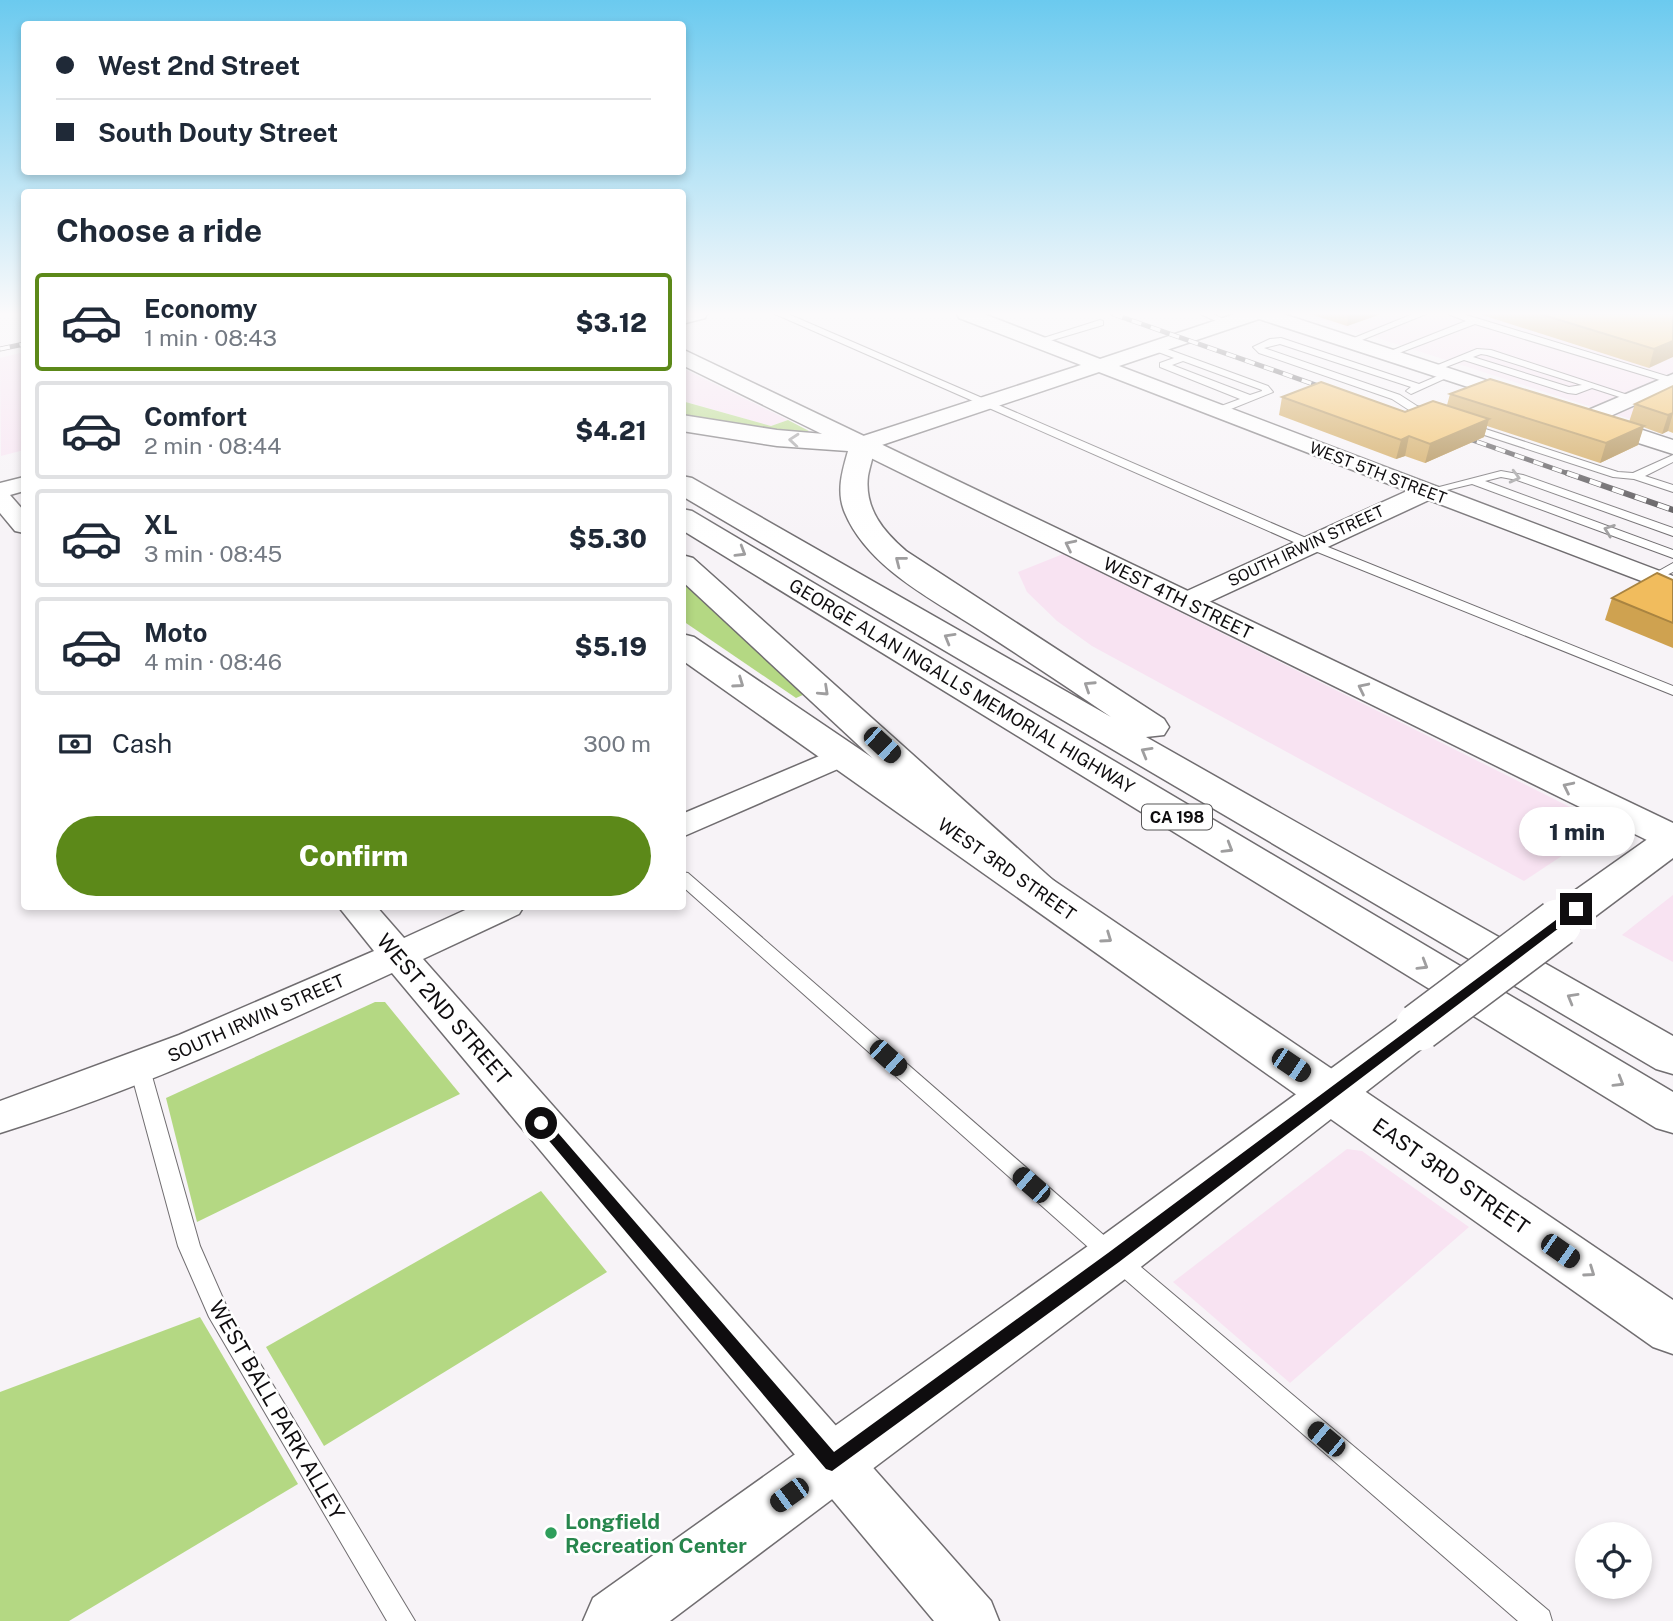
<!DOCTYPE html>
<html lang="en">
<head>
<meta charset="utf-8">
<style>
	body { margin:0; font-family:"Public Sans",sans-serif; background:#f6f6f7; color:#1f2937; height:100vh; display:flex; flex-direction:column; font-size:26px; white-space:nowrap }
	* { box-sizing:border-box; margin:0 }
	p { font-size:23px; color:#747a83 }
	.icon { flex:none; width:38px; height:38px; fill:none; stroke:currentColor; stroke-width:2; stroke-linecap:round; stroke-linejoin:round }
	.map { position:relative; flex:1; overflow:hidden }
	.side { position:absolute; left:21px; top:189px; width:665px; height:721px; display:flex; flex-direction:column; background:#fff; border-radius:7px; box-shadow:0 4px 10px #0003 }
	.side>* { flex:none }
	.hud { position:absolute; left:21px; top:21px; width:665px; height:154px; border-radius:7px; box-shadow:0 4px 10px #0003; display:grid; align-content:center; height:154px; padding:0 35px; background:#fff }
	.controls { position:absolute; left:1575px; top:1522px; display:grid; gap:14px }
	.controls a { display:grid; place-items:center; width:77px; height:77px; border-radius:50%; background:#fff; box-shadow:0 4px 10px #0003; font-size:35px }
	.end { position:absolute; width:32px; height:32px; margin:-16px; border:9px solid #0f0d0f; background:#fff; box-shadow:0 0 0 4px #fff }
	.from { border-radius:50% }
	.bubble { position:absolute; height:49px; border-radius:24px; background:#fff; box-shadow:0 4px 10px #0003; font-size:23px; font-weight:800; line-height:49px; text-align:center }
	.car { position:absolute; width:21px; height:42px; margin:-21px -10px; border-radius:9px; box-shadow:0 0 5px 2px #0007; background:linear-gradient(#222 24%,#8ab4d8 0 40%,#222 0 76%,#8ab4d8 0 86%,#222 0) }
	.hud b { display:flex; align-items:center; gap:24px; height:66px; font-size:26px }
	.hud b+b { border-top:2px solid #e0e1e3 }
	.hud i { width:18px; height:18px; background:#1f2937 }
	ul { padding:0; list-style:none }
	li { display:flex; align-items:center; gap:21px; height:98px; margin:0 14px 10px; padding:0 21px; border:4px solid #e0e1e3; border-radius:7px }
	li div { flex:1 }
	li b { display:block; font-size:26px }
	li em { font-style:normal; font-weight:800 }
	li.current { border-color:#5c8919 }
	li>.icon { width:63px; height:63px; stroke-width:1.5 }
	h2 { padding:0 35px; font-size:32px; line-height:84px }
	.pay { display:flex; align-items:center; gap:18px; height:77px; padding:0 35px; font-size:26px }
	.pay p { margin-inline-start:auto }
	.cta { display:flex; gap:14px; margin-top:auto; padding:14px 35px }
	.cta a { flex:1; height:80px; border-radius:42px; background:#5c8919; color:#fff; font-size:28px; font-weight:800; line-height:80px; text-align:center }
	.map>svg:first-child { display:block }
	.commercial { fill:#f8e3f2 }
	.green { fill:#b4d883 }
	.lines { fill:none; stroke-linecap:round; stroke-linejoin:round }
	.service-casing { stroke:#706d70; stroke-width:2 }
	.minor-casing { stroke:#706d70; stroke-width:3 }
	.tertiary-casing { stroke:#706d70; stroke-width:3 }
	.secondary-casing { stroke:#706d70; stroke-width:3 }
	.motorway-casing { stroke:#706d70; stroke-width:3 }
	.service { fill:#fff; fill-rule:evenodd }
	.minor { fill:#fff; fill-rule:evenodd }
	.tertiary { fill:#fff; fill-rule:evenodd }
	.secondary { fill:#fff; fill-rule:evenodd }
	.motorway { fill:#fff; fill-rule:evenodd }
	.rail-far1-casing { stroke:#535053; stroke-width:5 }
	.rail-casing { stroke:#535053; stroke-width:6 }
	.rail-far1 { stroke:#fff; stroke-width:3.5; stroke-dasharray:10; stroke-linecap:butt }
	.rail { stroke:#fff; stroke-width:4.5; stroke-dasharray:12; stroke-linecap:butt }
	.tertiary-bridge-casing { stroke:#706d70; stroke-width:50; stroke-linecap:butt }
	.tertiary-bridge { stroke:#fff; stroke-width:47 }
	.wall { fill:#cfa250 }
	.shaded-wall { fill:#a98441 }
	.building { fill:#f1bc5d; stroke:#a98441; stroke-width:2 }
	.oneway { stroke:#9f9e9f }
	.route { fill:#0f0d0f }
	.leisure-dot { fill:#2e9e5b; stroke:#fff; stroke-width:2.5 }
	.labels { text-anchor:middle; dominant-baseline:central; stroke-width:5; stroke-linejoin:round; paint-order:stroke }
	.far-street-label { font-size:16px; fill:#0f0d0f; stroke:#fff }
	.shield { fill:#fff; stroke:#575657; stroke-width:2 }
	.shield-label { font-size:16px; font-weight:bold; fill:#0f0d0f }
	.street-label { font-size:18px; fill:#0f0d0f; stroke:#fff }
	.near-street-label { font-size:21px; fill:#0f0d0f; stroke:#fff }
	.near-leisure-label { font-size:21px; font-weight:bold; fill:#27864d; stroke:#fff; text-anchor:start }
</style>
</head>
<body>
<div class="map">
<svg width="1673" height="1621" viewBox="0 0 1673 1621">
	<rect width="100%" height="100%" fill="#f7f3f7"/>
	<g class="commercial">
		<path d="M1303,314H1673V432L1604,411Z"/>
		<path d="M24,352V450L1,456L0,358Z"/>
		<path d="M682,368L788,420L771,426L683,401Z"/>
		<path d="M1063,554L1594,819L1598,832L1524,881L1092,646L1057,621L1027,592L1018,572Z"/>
		<path d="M1673,895V962L1622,935Z"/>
		<path d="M1347,1149L1362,1151L1469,1227L1290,1383L1173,1282Z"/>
	</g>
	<g class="green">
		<path d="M682,401L771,426L788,420L809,431L804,434L683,415Z"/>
		<path d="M682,581L805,694L796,698L683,621Z"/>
		<path d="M375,1002H385L460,1094L197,1222L166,1098Z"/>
		<path d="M541,1191L607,1272L324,1446L266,1347Z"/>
		<path d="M200,1317L298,1484L69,1621H0V1392Z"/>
	</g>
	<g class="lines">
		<defs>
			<g id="service">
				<path d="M775,314H788L1313,541L1673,686V695L1305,547Z"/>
				<path d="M1200,314H1213L1232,323L1225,325Z"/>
				<path d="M1413,314H1426L1352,344L1344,342Z"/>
				<path d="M1448,314H1463L1673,378V384L1475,324L1391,356L1383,354L1466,321Z"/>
				<path d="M1100,320L1103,321V325L1036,345L1031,342Z"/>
				<path d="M1281,338L1419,384L1447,372L1455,374L1411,394L1406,391L1411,387L1280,344L1264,348L1400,395L1417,406L1437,412V416L1433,417L1409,410L1392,399L1259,353L1253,347L1270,339Z"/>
				<path d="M1153,346H1159L1268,386L1273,392L1221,413H1213V409L1240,399L1160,367V363L1174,358L1153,350ZM1183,361L1262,390V391L1250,395L1172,365Z"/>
				<path d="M1477,349L1491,350L1637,398L1632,401L1592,388L1576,394L1568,393L1464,360L1433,372L1428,369ZM1481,354L1487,355L1582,385L1569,387L1473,357Z"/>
				<path d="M1467,423L1618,472L1633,473L1673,455V462L1645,476L1673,485V492L1634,479L1613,477L1463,428V424Z"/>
				<path d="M1501,471L1523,475L1673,528V536L1517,480L1501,477L1485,481L1673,550V558L1472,484L1426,495L1420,492Z"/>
				<path d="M1673,563V572L1654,581L1648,577Z"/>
				<path d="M682,872L688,873L1122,1251L1549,1611L1552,1621H1518L1106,1263L682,886Z"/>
				<path d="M140,1062L147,1064L150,1069L200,1246L229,1312L415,1621H387L209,1317L178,1246L130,1069L133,1064Z"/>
			</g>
			<g id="minor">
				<path d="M682,314H707L705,318L682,324Z"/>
				<path d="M957,314H984L1100,359L1235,314H1283L1528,394L1532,398L1528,402H1514L1259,319L1119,366L1673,576V593L1429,500L1196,608L1186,610L1176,608L1172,602L1176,596L1407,491L1099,372L870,449H854L851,444L854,439L1081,365L959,318Z"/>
				<path d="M1673,374V388L1606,418L1673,440V454L1579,424L1576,419L1579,414Z"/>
				<path d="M24,477V491L10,495L24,511V533L15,531L0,513V483Z"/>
				<path d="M843,746L854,748L859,755L854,762L682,837V814Z"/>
				<path d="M338,906H376L404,938L474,906H524L519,914L423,959L991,1601L999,1621H934L392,973C264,1032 135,1091 0,1133V1101L179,1035L374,951Z"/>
			</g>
			<g id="tertiary">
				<path d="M1673,827V858L1573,933L1558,937L1543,933L1537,923L1543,913L1659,831Z"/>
				<path d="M1419,1011L1435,1016L1442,1027L1435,1038L1133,1273L670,1621H583L593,1598L1095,1241L1403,1016Z"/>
			</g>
			<g id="secondary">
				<path d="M682,349L1673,823V850L1659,846L682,365Z"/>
				<path d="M682,634L694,637L1673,1300V1354L1653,1347L682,660Z"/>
			</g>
			<g id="motorway">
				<path d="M682,415L777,430L871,438L875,444C874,455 870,465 868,476C864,509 884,532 906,551L1164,719L1169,727L1164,735L1146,737L1673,1036V1074L1656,1069L682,496V476L692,478L1111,717C1070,689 1028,661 986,634C938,602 869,570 845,513C836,492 842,472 848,451L777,446L682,431Z"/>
				<path d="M682,509L692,511L1673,1092V1133L1656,1128L682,530Z"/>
				<path d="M682,555L693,558L1055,882L1061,891L1055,900L1040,904L1025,900L682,581Z"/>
			</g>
		</defs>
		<use href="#service" class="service-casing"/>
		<use href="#minor" class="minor-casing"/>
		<use href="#tertiary" class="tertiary-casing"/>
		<use href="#secondary" class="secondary-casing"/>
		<use href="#motorway" class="motorway-casing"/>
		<use href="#service" class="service"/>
		<use href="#minor" class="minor"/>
		<use href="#tertiary" class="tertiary"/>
		<use href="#secondary" class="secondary"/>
		<use href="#motorway" class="motorway"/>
		<defs>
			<g id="rail-far1">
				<path d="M1113,314L1333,391"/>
				<path d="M0,349L24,344"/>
				<path d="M1458,435L1572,475"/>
			</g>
			<path id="rail" d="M1567,473L1673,510"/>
		</defs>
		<use href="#rail-far1" class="rail-far1-casing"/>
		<use href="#rail" class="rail-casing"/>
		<use href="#rail-far1" class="rail-far1"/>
		<use href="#rail" class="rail"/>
		<defs>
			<path id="tertiary-bridge" d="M1419,1027L1558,923"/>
		</defs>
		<use href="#tertiary-bridge" class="tertiary-bridge-casing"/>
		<use href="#tertiary-bridge" class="tertiary-bridge"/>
	</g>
	<g class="wall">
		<path d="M1310,314H1381L1347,326Z"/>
		<path d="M1479,314H1673L1649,368Z"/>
		<path d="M1673,386V433L1668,431L1662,434L1643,427L1638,445L1600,463L1487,426L1484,437L1425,463L1405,456L1396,459L1279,415L1282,397L1405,412L1447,405L1450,394L1629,422L1635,404Z"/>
		<path d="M1673,580V648L1605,620L1612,598Z"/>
	</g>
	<g class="shaded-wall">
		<path d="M1349,314H1381L1347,326Z"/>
		<path d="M1673,341V357L1649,368L1654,349Z"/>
		<path d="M1673,413L1668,431L1662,434L1668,415Z"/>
		<path d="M1489,419L1484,437L1425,463L1430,444Z"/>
		<path d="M1644,426L1638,445L1600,463L1606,443Z"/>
		<path d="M1409,436L1405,456L1396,459L1401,440Z"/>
	</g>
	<g class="building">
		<path d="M1540,314H1673V341L1654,349Z"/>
		<path d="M1490,379L1644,426L1606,443L1450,394Z"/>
		<path d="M1321,382L1405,412L1433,401L1489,419L1430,444L1409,436L1401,440L1282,397Z"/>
		<path d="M1673,386V413L1668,415L1635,404Z"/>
		<path d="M1657,573L1673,580V623L1612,598Z"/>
	</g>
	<defs><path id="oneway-chevron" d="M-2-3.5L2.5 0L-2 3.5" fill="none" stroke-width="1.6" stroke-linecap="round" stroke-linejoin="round" transform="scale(1.75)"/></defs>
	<g class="oneway">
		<use href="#oneway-chevron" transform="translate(794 440) rotate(-175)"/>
		<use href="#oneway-chevron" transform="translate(1515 477) rotate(14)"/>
		<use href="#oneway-chevron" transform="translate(1609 530) rotate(-160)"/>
		<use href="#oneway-chevron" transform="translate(1070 545) rotate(-154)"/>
		<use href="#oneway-chevron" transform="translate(741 552) rotate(31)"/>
		<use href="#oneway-chevron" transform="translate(900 561) rotate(-142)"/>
		<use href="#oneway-chevron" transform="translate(949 638) rotate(-150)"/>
		<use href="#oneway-chevron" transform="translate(739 683) rotate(35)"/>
		<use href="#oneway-chevron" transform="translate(1089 686) rotate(-147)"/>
		<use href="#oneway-chevron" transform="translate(1363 688) rotate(-154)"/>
		<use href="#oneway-chevron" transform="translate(824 691) rotate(43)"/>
		<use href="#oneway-chevron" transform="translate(1146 752) rotate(-150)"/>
		<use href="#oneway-chevron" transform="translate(1568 787) rotate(-154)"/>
		<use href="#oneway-chevron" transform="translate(1228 848) rotate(31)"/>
		<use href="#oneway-chevron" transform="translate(1107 938) rotate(35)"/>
		<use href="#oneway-chevron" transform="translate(1423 965) rotate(31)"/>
		<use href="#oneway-chevron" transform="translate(1572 998) rotate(-150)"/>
		<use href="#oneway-chevron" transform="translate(1619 1082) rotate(31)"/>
		<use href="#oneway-chevron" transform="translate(1590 1272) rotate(35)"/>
	</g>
	<linearGradient id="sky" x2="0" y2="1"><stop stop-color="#6bcaef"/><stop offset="0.58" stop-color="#fbfafb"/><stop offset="1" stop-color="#fbfafb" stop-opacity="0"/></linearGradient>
	<rect width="1673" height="541" fill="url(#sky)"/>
	<path class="route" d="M1576,905L1582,909L1580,912L1119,1262L832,1471L826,1469L534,1123L536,1119H546L834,1452L1108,1253Z"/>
	<circle class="leisure-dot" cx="551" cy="1533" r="7"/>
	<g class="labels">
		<g class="far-street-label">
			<text transform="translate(1378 473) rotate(21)">WEST 5TH STREET</text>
			<text transform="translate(1306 546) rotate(-25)">SOUTH IRWIN STREET</text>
		</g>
		<rect class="shield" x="1142" y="804.5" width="70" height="25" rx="5"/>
		<g class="shield-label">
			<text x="1177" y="817">CA 198</text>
		</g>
		<g class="street-label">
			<text transform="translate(1178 598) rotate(26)">WEST 4TH STREET</text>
			<text transform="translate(962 686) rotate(31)">GEORGE ALAN INGALLS MEMORIAL HIGHWAY</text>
			<text transform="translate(1007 869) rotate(35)">WEST 3RD STREET</text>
			<text transform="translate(256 1018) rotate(-24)">SOUTH IRWIN STREET</text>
		</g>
		<g class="near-street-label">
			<text transform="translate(444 1009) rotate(49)">WEST 2ND STREET</text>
			<text transform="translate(1451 1176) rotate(35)">EAST 3RD STREET</text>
			<text transform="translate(277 1410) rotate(60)">WEST BALL PARK ALLEY</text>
		</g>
		<g class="near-leisure-label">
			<text x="565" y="1521">Longfield<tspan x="565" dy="24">Recreation Center</tspan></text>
		</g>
	</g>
</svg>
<div class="controls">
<a><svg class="icon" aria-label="locate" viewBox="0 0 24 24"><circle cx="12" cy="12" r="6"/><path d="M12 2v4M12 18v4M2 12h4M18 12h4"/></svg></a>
</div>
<i class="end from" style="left:541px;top:1123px"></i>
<i class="end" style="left:1576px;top:909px"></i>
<div class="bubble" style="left:1519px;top:807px;width:116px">1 min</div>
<i class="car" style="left:882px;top:745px;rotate:133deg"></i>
<i class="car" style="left:888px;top:1058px;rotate:132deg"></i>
<i class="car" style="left:1291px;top:1065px;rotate:124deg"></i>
<i class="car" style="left:1031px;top:1185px;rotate:311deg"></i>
<i class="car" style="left:1560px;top:1251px;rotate:125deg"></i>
<i class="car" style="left:1326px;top:1439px;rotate:310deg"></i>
<i class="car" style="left:789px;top:1495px;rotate:234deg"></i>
<div class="hud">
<b><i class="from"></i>West 2nd Street</b>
<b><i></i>South Douty Street</b>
</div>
<section class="side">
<h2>Choose a ride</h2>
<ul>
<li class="current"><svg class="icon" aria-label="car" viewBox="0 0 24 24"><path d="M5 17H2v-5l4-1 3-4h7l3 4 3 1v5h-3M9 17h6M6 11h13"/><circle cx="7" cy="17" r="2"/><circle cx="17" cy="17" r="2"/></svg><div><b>Economy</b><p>1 min · 08:43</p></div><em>$3.12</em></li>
<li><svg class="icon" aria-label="car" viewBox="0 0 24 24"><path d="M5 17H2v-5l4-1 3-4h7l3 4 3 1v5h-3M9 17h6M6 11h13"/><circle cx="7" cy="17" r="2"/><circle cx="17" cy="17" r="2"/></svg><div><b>Comfort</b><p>2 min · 08:44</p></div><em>$4.21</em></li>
<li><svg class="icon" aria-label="car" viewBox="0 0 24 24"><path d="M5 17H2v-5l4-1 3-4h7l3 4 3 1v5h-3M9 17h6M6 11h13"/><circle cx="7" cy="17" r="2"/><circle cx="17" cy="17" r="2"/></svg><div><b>XL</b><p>3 min · 08:45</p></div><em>$5.30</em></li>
<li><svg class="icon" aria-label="car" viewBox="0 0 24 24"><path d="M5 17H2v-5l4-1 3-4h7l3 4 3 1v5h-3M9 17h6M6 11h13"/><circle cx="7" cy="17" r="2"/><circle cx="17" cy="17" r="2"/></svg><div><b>Moto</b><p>4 min · 08:46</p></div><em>$5.19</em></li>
</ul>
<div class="pay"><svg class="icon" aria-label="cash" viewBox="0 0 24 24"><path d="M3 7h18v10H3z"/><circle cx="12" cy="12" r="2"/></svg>Cash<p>300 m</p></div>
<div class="cta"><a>Confirm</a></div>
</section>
</div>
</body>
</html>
